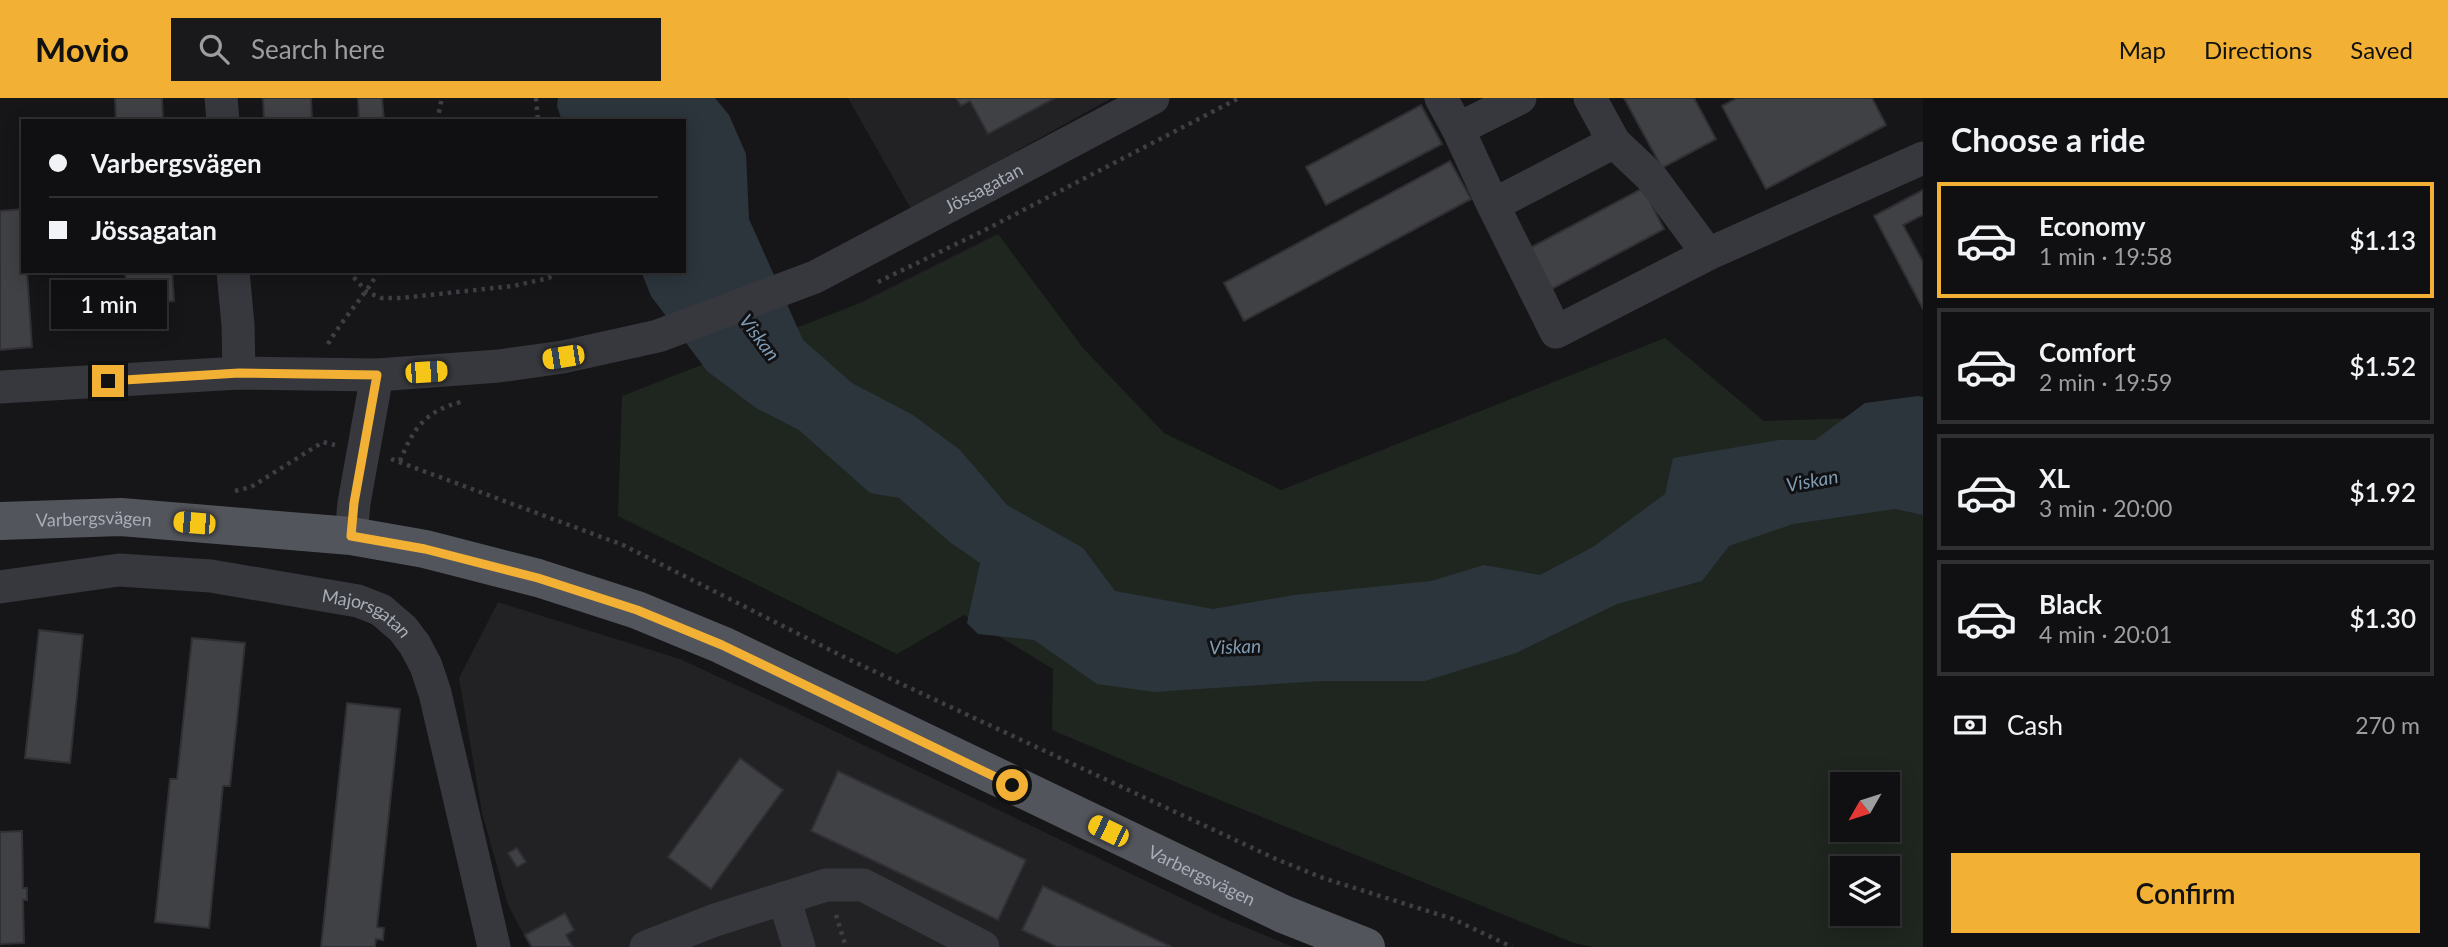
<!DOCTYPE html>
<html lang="en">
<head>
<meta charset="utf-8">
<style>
	body { margin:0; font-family:Lato,sans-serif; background:#19191b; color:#f1f3f6; height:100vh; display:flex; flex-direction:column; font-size:26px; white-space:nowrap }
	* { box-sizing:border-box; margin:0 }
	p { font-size:23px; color:#9c9d9f }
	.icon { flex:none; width:38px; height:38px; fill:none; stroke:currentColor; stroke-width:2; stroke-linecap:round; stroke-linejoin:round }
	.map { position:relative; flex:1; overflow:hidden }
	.side { display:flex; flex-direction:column; background:#101012; width:525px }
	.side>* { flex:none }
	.top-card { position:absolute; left:21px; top:21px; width:665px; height:154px; border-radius:0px; box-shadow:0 4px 18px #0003,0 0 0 2px #303032; display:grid; align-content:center; height:154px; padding:0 28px; background:#101012 }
	.needle { width:46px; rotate:231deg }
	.controls { position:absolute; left:1830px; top:674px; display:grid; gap:14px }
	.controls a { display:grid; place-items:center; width:70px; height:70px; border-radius:0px; background:#101012; box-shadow:0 4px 18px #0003,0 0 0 2px #303032; font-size:35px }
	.end { position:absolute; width:32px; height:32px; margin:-16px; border:9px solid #f2b134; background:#111; box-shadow:0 0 0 4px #111 }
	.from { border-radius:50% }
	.bubble { position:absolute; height:49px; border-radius:0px; background:#101012; box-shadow:0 4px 18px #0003,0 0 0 2px #303032; font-size:23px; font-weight:600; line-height:49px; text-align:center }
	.car { position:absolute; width:21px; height:42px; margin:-21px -10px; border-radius:9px; box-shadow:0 0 5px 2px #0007; background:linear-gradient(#f5c518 24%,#345 0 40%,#f5c518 0 76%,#345 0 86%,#f5c518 0) }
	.top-card b { display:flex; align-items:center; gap:24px; height:66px; font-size:26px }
	.top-card b+b { border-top:2px solid #303032 }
	.top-card i { width:18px; height:18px; background:#f1f3f6 }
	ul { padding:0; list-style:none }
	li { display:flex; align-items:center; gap:21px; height:116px; margin:0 14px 10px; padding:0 14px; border:4px solid #303032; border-radius:0px }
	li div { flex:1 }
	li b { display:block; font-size:26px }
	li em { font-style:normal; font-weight:600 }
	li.on { border-color:#f2b134 }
	li>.icon { width:63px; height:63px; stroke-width:1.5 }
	h2 { padding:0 28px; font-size:32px; line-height:84px }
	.pay { display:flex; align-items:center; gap:18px; height:77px; padding:0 28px; font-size:26px }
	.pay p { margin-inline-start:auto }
	.cta { display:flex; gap:14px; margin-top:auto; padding:14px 28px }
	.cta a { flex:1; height:80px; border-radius:0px; background:#f2b134; color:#111; font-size:28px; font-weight:600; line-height:80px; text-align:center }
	header { display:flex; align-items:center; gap:42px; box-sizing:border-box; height:98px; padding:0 35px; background:#f2b134; color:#111 }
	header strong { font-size:33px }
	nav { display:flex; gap:38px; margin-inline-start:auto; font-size:24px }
	.search { width:490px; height:63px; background:#19191b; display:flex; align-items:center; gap:18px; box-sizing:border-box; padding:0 24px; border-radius:0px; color:#9c9d9f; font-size:26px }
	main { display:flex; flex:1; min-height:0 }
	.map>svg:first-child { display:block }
	.built { fill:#222225 }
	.green { fill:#1e261f; fill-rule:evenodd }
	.water { fill:#2c353c }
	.building { fill:#404145; stroke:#303034; stroke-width:2 }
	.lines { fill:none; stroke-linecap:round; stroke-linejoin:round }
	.path { stroke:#3d3f44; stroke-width:4.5; stroke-dasharray:3.5 5; stroke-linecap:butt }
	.minor { stroke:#37383d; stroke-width:33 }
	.major { stroke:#53555c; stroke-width:38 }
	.route { stroke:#f2b134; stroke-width:9 }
	.labels { text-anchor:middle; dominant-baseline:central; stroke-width:6; stroke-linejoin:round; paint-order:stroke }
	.street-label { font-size:18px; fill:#a8adb8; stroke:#111113 }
	.water-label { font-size:19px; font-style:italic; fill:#7f9bb3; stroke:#111113 }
</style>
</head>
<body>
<header>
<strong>Movio</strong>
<div class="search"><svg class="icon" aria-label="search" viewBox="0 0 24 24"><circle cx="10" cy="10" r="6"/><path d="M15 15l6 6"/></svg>Search here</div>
<nav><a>Map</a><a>Directions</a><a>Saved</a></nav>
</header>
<main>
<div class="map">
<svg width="1923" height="849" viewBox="0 0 1923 849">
	<rect width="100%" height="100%" fill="#161618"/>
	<g class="built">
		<path d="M848,0H1112L911,111Z"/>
		<path d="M498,504L680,561L797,615L1225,821L1293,849H530L508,807L482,715L459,580Z"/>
	</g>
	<path class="green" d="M998,136L1083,250L1164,335L1281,392L1665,240L1764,323L1923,318V849H1594L1574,845L1185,688L1052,632L1053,571L964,517L897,556L618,418L622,298L860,205ZM1843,686H1888V732H1843ZM1843,770H1888V816H1843Z"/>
	<path class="water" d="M558,0H715L729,17L746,56L749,121L803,242L852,285L913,317L960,352L1007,407L1083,450L1115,493L1213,511L1294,497L1431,483L1484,467L1540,477L1593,449L1665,396L1673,360L1779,342H1815L1865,305L1918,298L1923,299V417L1895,411L1793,426L1729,448L1702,483L1617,506L1516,555L1425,583H1321L1154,594L1097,586L1034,542L978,536L967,525L980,465L951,445L899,400L870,395L799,332L756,310L707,273L651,198L641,173H684V23H562L557,8Z"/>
	<g class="building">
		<path d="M115,0H162L163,23H116Z"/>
		<path d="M263,0H311L312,23H264Z"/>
		<path d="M358,0H382L384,23H359Z"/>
		<path d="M956,0H1055L988,36L970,3L961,8Z"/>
		<path d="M1624,0H1694L1716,41L1662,70Z"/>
		<path d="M1737,0H1872L1886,27L1766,91L1722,8Z"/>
		<path d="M1421,7L1442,46L1326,107L1306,69Z"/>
		<path d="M1450,63L1471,101L1244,223L1224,185Z"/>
		<path d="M1643,90L1664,131L1550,192L1528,151Z"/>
		<path d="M1923,92V117L1903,127L1923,164V211L1874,118Z"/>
		<path d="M23,111V173H27L32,249L0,252V113Z"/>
		<path d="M125,173H172L174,203L127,206Z"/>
		<path d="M39,532L83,537L70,665L25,660Z"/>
		<path d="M192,540L245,545L230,688H223L209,830L155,824L170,681H177Z"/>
		<path d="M347,605L400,611L377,829L384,830L383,842L376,841L375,849H321Z"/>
		<path d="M740,660L783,692L711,791L668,759Z"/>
		<path d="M838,673L1026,762L998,822L811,733Z"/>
		<path d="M22,733L23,790H27V802H23L24,845L0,846V734Z"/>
		<path d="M517,750L526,764L517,769L508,755Z"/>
		<path d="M1043,788L1172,849H1057L1022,832Z"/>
		<path d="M565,815L574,832L566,837L573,849H532L525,837Z"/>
	</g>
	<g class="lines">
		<g class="path">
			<path d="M536,0L538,23"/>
			<path d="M437,23L442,0"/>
			<path d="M348,173L367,194L381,200H401L513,188L549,180L555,173"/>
			<path d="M878,184L983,133L1239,0"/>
			<path d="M328,246C343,220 364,199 379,173"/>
			<path d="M391,361L623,447L848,561L1276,761L1323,780L1453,821L1512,849"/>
			<path d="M400,363C413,331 425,313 461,304"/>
			<path d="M235,393L251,389L323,344L335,347"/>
			<path d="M836,817L846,849"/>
		</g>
		<g class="minor">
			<path d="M221,0L223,23"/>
			<path d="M1441,0L1458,31"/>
			<path d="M1520,0L1458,31L1493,107L1614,44"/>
			<path d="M1590,0L1614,44L1651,79L1708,156L1923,60"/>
			<path d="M1493,107L1556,234L1708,156"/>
			<path d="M233,173L238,227L239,275"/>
			<path id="s1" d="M0,289L239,275L377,277L499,268L563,259L658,238L815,179L1153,0"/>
			<path d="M351,438L354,405L377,277"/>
			<path id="s2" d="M0,489L119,472L211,478L358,503L381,512L403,531L415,547L426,568L435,595L494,849"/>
			<path d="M784,800L799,849"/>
			<path d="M646,849L715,822L826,787H863L983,849"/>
		</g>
		<path class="major" id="s3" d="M0,423L121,419L351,438L425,451L538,480L637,512L722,547L1283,816L1366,849"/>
	</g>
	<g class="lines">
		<path class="route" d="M108,283L239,275L377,277L354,405L351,438L425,451L538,480L637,512L722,547L1012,687"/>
	</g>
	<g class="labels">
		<g class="street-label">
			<text stroke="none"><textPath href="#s1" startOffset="1020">Jössagatan</textPath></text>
			<text stroke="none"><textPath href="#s3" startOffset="94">Varbergsvägen</textPath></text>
			<text stroke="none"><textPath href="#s2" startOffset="374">Majorsgatan</textPath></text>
			<text stroke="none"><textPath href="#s3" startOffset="1272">Varbergsvägen</textPath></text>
		</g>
		<g class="water-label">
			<text transform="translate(760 239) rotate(53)">Viskan</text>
			<text transform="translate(1812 382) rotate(-10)">Viskan</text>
			<text transform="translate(1235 548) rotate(-2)">Viskan</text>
		</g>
	</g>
</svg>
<div class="controls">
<a><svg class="needle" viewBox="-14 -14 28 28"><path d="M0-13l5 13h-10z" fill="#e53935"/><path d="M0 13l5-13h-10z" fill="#9c9d9f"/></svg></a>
<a><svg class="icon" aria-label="layers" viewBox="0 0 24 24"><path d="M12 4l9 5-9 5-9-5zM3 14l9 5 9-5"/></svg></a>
</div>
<i class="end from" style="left:1012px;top:687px"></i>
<i class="end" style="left:108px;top:283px"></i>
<div class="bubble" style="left:51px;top:182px;width:116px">1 min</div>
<i class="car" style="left:563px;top:259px;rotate:261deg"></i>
<i class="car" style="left:426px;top:274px;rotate:86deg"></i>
<i class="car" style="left:194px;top:425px;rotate:275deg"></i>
<i class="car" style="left:1108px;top:733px;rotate:296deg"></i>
<div class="top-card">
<b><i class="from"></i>Varbergsvägen</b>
<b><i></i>Jössagatan</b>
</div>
</div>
<section class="side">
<h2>Choose a ride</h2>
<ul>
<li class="on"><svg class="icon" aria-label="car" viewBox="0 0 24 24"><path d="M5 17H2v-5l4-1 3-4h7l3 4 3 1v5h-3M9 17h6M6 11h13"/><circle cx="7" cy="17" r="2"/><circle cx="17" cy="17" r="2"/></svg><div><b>Economy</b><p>1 min · 19:58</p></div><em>$1.13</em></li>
<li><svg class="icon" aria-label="car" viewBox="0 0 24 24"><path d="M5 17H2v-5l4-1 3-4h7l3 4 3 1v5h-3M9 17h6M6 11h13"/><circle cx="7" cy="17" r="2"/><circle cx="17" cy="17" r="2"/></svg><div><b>Comfort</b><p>2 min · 19:59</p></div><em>$1.52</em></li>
<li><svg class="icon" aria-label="car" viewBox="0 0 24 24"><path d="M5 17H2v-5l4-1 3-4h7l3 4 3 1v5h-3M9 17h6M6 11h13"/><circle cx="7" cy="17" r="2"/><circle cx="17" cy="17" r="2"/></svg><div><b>XL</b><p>3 min · 20:00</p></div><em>$1.92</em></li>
<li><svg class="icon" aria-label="car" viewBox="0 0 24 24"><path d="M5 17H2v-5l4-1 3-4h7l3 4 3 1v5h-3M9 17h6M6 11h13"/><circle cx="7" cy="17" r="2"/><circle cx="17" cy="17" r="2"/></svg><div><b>Black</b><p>4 min · 20:01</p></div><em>$1.30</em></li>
</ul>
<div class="pay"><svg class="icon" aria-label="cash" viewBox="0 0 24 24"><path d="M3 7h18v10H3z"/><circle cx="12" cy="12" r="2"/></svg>Cash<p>270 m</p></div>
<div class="cta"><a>Confirm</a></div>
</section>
</main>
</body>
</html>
